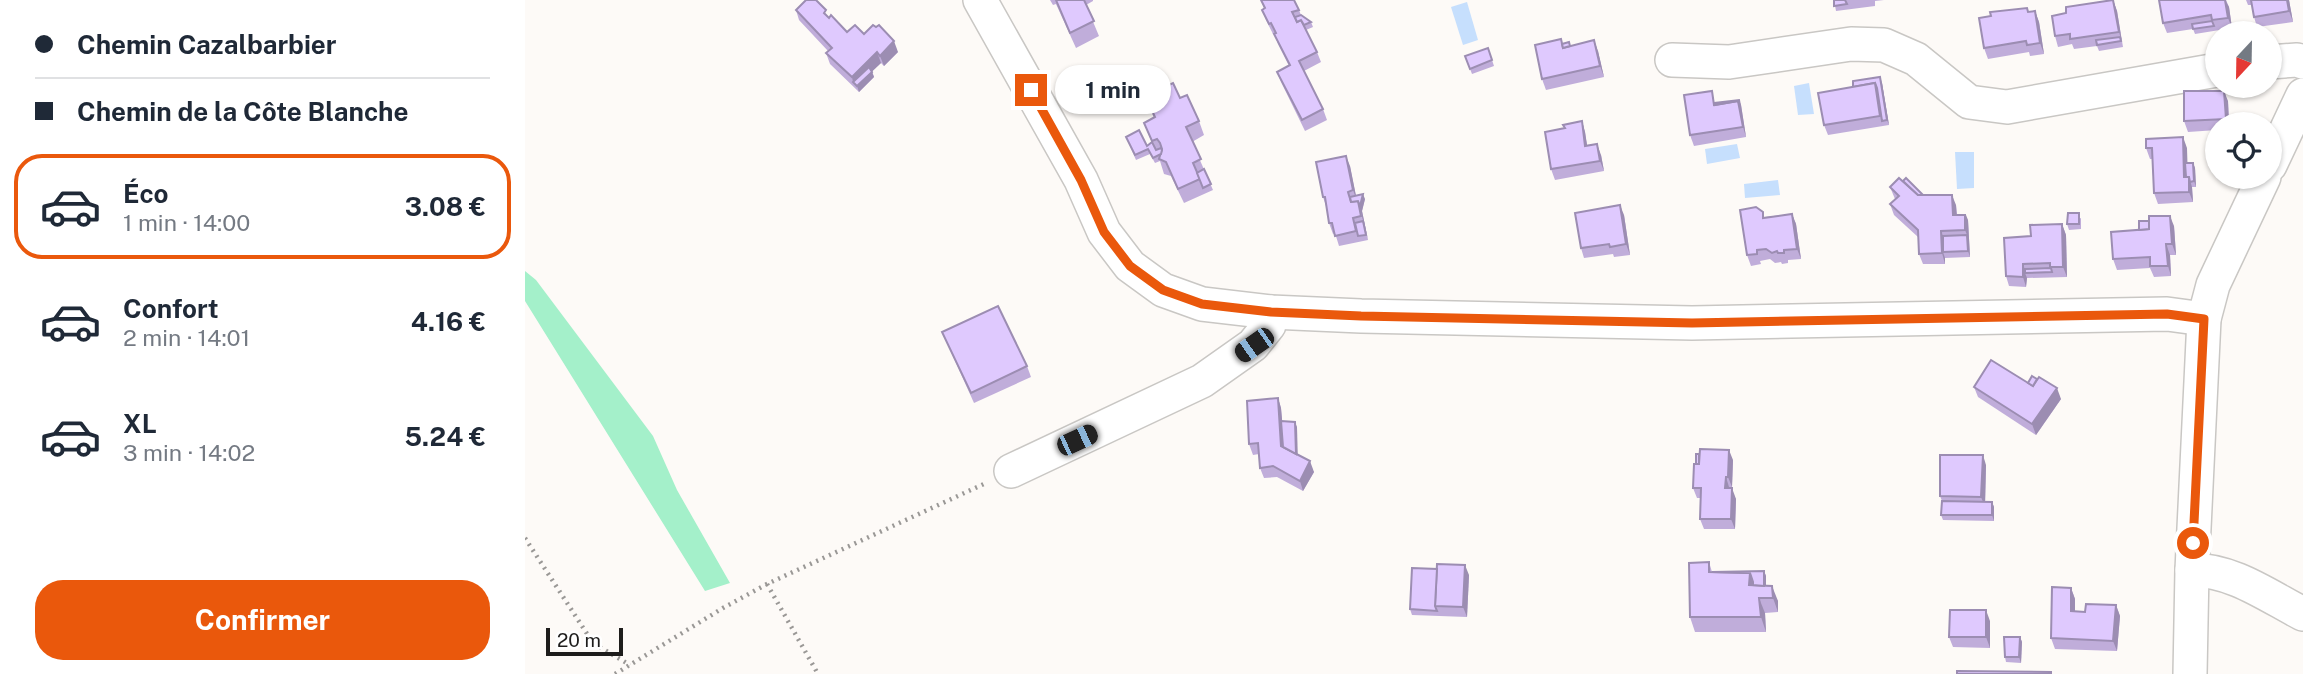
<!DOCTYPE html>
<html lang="fr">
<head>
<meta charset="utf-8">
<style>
	body { margin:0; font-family:"Public Sans",sans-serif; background:#f2f2f3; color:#1f2937; height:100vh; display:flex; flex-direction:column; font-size:26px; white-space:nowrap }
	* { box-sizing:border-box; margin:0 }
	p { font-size:23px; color:#747a83 }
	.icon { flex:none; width:38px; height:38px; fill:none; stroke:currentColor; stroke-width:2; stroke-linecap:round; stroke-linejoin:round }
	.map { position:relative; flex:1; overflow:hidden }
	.sheet { display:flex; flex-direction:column; background:#fff; width:525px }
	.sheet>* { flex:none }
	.top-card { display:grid; align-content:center; height:154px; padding:0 35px; background:#fff }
	.needle { width:46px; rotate:202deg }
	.fabs { position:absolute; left:1680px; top:21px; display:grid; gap:14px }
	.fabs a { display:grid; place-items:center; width:77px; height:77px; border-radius:50%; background:#fff; box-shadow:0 2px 5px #0004; font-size:35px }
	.scale { position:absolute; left:21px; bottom:18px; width:77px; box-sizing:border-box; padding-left:7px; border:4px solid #1e1d1c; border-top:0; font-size:19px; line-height:24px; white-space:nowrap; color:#1e1d1c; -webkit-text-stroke:5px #fff; paint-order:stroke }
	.end { position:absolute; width:32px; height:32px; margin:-16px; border:9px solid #ea580c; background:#fff; box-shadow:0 0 0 4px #fff }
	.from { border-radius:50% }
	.bubble { position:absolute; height:49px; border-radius:24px; background:#fff; box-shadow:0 2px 5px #0004; font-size:23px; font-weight:700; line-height:49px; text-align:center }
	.car { position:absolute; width:21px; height:42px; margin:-21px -10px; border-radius:9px; box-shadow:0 0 5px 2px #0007; background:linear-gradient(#222 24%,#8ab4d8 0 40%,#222 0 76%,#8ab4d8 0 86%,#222 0) }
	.top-card b { display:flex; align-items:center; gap:24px; height:66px; font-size:26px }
	.top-card b+b { border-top:2px solid #e0e1e3 }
	.top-card i { width:18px; height:18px; background:#1f2937 }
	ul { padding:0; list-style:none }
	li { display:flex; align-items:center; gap:21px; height:105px; margin:0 14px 10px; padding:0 21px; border:4px solid transparent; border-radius:28px }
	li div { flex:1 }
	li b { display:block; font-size:26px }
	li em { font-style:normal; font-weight:700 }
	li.on { border-color:#ea580c }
	li>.icon { width:63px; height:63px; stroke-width:1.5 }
	.cta { display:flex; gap:14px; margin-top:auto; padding:14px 35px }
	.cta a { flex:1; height:80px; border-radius:28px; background:#ea580c; color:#fff; font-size:28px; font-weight:700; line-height:80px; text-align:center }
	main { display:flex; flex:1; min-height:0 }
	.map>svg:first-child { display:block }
	.green { fill:#a4f0ca }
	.water { fill:#c6dffd }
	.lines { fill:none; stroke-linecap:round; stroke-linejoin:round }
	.minor-casing { stroke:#c9c7c4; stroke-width:36 }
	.path { stroke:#9a9896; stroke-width:4.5; stroke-dasharray:2 5; stroke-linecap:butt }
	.minor { stroke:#fff; stroke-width:33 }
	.wall { fill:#c0adda }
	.shaded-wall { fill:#9c8db2 }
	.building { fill:#dfc9fe; stroke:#9c8db2; stroke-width:2 }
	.route { stroke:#ea580c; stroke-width:9 }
</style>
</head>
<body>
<main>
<section class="sheet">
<div class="top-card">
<b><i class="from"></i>Chemin Cazalbarbier</b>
<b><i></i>Chemin de la Côte Blanche</b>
</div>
<ul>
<li class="on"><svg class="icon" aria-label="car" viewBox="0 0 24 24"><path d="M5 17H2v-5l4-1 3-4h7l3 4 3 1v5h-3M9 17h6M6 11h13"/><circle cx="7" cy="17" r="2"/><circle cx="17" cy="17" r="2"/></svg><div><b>Éco</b><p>1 min · 14:00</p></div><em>3.08 €</em></li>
<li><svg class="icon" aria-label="car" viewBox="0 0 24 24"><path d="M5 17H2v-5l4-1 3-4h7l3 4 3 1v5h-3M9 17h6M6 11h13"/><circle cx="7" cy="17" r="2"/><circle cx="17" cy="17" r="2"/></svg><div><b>Confort</b><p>2 min · 14:01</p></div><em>4.16 €</em></li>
<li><svg class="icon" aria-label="car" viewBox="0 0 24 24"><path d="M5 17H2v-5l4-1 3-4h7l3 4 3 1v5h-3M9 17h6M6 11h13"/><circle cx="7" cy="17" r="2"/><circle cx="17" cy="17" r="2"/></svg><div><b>XL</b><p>3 min · 14:02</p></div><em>5.24 €</em></li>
</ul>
<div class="cta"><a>Confirmer</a></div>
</section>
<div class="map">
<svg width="1778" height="674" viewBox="0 0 1778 674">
	<rect width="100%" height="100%" fill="#fdfaf7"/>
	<path class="green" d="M0,271L11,280L128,436L152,490L205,583L180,591L0,301Z"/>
	<g class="water">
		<path d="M942,2L953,40L938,45L926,7Z"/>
		<path d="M1284,83L1289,114L1273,115L1269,86Z"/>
		<path d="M1212,144L1215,158L1182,164L1180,149Z"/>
		<path d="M1430,152H1449V188L1432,189Z"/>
		<path d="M1253,180L1255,195L1220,198L1219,184Z"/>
	</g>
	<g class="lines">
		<defs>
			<g id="minor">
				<path d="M455,0L556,180L579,232L605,266L638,290L677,304L746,312L836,316L1167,323L1642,314L1679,319"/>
				<path d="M1147,60L1204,62L1326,44L1359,45L1391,59L1444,102L1482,107L1692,70"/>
				<path d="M1745,62L1772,60L1778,62"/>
				<path d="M1745,165L1778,95"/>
				<path d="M486,471L677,381L728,345L744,325L746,312"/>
				<path d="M1667,570C1708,570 1743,596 1778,614"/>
				<path d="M1665,674L1667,570L1679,319L1688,285L1739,177"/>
			</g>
		</defs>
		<use href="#minor" class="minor-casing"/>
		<g class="path">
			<path d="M0,538L68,643L105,665"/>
			<path d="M242,584L293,674"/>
			<path d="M90,674L198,608L242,584L461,483"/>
		</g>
		<use href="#minor" class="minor"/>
	</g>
	<g class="wall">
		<path d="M525,0H568V1L561,5L574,36L551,48L531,4L528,5Z"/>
		<path d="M736,0L774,10L776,15L786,22L788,27L781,30L792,52L796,62L779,71L798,109L802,120L780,131L756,82L752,72L764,66L753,44L749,34H748L741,20L737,10L739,8Z"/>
		<path d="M1309,0H1359L1350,1V6L1311,11Z"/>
		<path d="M1588,0L1592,11L1598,47L1574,51L1572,46L1549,49L1547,44L1533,47L1530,36L1541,13Z"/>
		<path d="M1634,0H1701L1704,7L1707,28L1670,34L1668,29L1642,33L1638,23Z"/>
		<path d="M1721,0H1764L1768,22L1732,27L1729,17L1727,5H1723Z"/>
		<path d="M271,10L304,18L322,32L339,34L373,52L359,66L356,63L347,71L349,77L334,92L305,64L301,53L303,51L274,20Z"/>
		<path d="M1510,11L1514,22L1519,54L1505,56L1504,52L1463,59L1459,48L1504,12Z"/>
		<path d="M1037,44L1073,51L1079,77L1021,90L1017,79Z"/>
		<path d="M963,48L969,66L947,74L940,56Z"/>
		<path d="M1357,83L1364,125L1303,135L1299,125Z"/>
		<path d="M620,96L655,98L674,121L679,135L667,142L688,190L659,203L646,176L639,174L635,161L630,163L625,154L611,160L601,137L622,146L627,143L619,123L629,118Z"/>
		<path d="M1703,101L1704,124H1692V130L1663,132L1659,121Z"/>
		<path d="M1191,103L1216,105L1221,137L1169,146L1165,135Z"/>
		<path d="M1057,121L1060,132L1062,146L1076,155L1079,171L1030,180L1026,169L1040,128Z"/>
		<path d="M1621,148H1662V163H1668L1670,168L1671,187H1667L1668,202L1633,204L1629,193L1627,159H1625Z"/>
		<path d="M825,166L831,196L840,199L837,211L843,240L814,246L810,233L808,234L804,223L801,206L798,197Z"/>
		<path d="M1365,187L1431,205L1432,214L1443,220L1445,257L1420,258V264H1398L1394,254L1393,237L1369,215L1365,204L1370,199Z"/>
		<path d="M1267,214L1271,224L1276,259L1263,260V263L1257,264L1256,262L1250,263L1245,259L1235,261L1236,264L1226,266L1222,255L1240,217Z"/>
		<path d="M1099,215L1105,255L1089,257L1088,254L1059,258L1056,248Z"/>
		<path d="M1556,218V229L1544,230L1542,224Z"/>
		<path d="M1537,224L1541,235L1542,277L1502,278L1501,287L1484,286L1481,276L1506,236Z"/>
		<path d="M1649,226L1651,255H1645L1646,276L1629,277L1625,268L1592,270L1588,259L1614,230Z"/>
		<path d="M417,332L502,366L506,377L449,403Z"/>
		<path d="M1503,383L1536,399L1511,435L1453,397L1449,387Z"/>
		<path d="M753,398L756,408L757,421L772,427V455L789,472L778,491L752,477L739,478L735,468L734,454L728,455L724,444Z"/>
		<path d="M1208,460L1207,487H1204V488L1211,499L1210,529H1179L1175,519L1176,498H1172L1168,488Z"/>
		<path d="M1461,465L1460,502H1467L1469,507V521L1418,520L1416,515L1417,501L1415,496Z"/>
		<path d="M1184,562L1187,572L1239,571L1241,576V586L1253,601V612L1240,613L1241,632H1170L1165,617Z"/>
		<path d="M944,575L942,617L887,615L885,609Z"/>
		<path d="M1546,588L1550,599V611L1560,612L1591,605L1595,616L1592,651L1530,649L1526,638Z"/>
		<path d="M1465,621V648L1428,647L1424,637Z"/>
		<path d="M1495,637L1497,642L1496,663L1481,662L1480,657Z"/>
	</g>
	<g class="shaded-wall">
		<path d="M1588,0L1592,11L1597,42L1594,32Z"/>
		<path d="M1700,0L1704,7L1707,28L1703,18Z"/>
		<path d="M1762,0H1764L1768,22L1764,11Z"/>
		<path d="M1510,11L1514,22L1519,54L1515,43Z"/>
		<path d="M1069,40L1073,51L1079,77L1075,66Z"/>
		<path d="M369,41L373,52L359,66L355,56Z"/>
		<path d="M352,52L356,63L332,86L328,82L327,77Z"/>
		<path d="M347,72L349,77L334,92L332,86Z"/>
		<path d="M1355,77L1357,83L1364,125L1362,120Z"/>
		<path d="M1699,91L1703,101L1704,124H1702L1701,119Z"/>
		<path d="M1214,100L1216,105L1221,137L1218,127L1213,101Z"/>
		<path d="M1057,121L1060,132L1064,157L1060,146Z"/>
		<path d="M1658,137L1662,148L1663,182L1659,177Z"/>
		<path d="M1072,144L1076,155L1079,171L1075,161Z"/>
		<path d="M821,156L825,166L832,201L828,190Z"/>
		<path d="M1668,163L1670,168L1671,187L1669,181Z"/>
		<path d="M1664,177L1667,187L1668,202L1664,192Z"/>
		<path d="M838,194L840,199L837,211L843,240L833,201Z"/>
		<path d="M1427,195L1431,205L1432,220L1428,215Z"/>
		<path d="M1095,205L1099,215L1105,255L1101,244Z"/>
		<path d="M1267,214L1271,224L1276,259L1272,249Z"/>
		<path d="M1440,215H1441L1443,220L1445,257L1443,251L1442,235L1440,230Z"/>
		<path d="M1645,216L1649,226L1651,255L1647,244Z"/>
		<path d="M1537,224L1541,235L1542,277L1538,267Z"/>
		<path d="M1416,231L1420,242L1418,252L1420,258V264L1417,253Z"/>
		<path d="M1641,244L1645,255L1646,276L1643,266Z"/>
		<path d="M1498,264L1501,273H1500L1502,278L1501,287L1498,277Z"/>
		<path d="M1532,388L1536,399L1511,435L1507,424Z"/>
		<path d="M753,398L756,408L760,452L756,446Z"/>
		<path d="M770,422L772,427L773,463L771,458Z"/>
		<path d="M1204,450L1208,460L1207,487L1203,477Z"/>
		<path d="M1458,455L1461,465L1460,507L1456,497Z"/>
		<path d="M785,461L789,472L778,491L775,481Z"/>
		<path d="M1201,477L1204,487V499L1200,488Z"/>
		<path d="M1207,488L1211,499L1210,529L1206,519Z"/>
		<path d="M1467,502L1469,507V521L1467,515Z"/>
		<path d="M940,565L944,575L942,617L938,607Z"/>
		<path d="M1239,571L1241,576V599L1239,594Z"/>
		<path d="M1225,573L1230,588L1224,585Z"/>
		<path d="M1247,586L1253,601V612L1248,598Z"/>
		<path d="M1546,588L1550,599V621L1546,611Z"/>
		<path d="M1234,598L1240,613L1241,632L1236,617Z"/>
		<path d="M1591,605L1595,616L1592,651L1588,641Z"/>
		<path d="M1461,610L1465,621V648L1461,637Z"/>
		<path d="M1495,637L1497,642L1496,663L1494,657Z"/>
	</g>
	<g class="building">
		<path d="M281,0H291L301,10L299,13L304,18L306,15L322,32L330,25L339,34L348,25L351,27L354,25L369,41L355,56L352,52L327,77L301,53L307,48L271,10Z"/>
		<path d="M531,0H559L569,21L545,33Z"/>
		<path d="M736,0H769L774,10L767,12L772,22L776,20L792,52L774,61L798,109L777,120L752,72L765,65L749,34L751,33L746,23L744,24L737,10L740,8Z"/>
		<path d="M1309,0H1320L1322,4L1309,6Z"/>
		<path d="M1588,0L1594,32L1545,39V34L1530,36L1527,16L1541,13V7Z"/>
		<path d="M1634,0H1700L1703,18L1687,20L1686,15L1638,23Z"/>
		<path d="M1726,0H1762L1764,11L1729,17Z"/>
		<path d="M1502,8L1503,12L1510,11L1515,43L1502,45L1501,41L1459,48L1454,18L1466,16L1465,12Z"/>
		<path d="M776,15L786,22L779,25L776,20L772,22L770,17Z"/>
		<path d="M1687,21L1689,26L1668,29L1667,24Z"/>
		<path d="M1595,37L1596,41L1572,45L1571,40Z"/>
		<path d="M1036,39L1038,48L1069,40L1075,66L1017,79L1010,45Z"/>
		<path d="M1044,42L1045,46L1038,48L1037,44Z"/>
		<path d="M963,48L967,60L945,69L940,56Z"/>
		<path d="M344,67L347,72L332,86L328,82Z"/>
		<path d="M1355,77L1362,120L1357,121L1352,88L1350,83L1328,87V81Z"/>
		<path d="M648,83L655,98L662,95L674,121L661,127L676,159L668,163L675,179L653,189L641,162L634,159L637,149L635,143L632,139L627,141L619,123L630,117L620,96Z"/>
		<path d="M1350,83L1355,116L1299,125L1293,93Z"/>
		<path d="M1187,91L1189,105L1213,101L1218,127L1165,135L1159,95Z"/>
		<path d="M1659,91H1699L1701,119L1659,121Z"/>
		<path d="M1214,100L1215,106L1213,101L1190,105V103Z"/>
		<path d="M1057,121L1060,146L1072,144L1075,161L1026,169L1020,132L1040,128L1038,125Z"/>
		<path d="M614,130L622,146L627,142L631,150L636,148L637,150L636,154L628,158L623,149L610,155L601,137Z"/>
		<path d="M1658,137L1659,177H1664V192L1629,193L1627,148H1621V139Z"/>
		<path d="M821,156L828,190L823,192L826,202L833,201L836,216L828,218L831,231L810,236L807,223H804L800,197H798L791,162Z"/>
		<path d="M1660,163H1668L1669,181L1665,182L1664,177H1661Z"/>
		<path d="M679,169L686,184L678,188L672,173Z"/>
		<path d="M1374,178L1393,195H1427L1428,215H1440V230L1416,231L1417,253L1394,254L1393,230L1365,204L1374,196L1365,187Z"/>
		<path d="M1381,178L1398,195H1393L1378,181Z"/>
		<path d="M838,194L835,206L833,201L826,202L825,197Z"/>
		<path d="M1095,205L1101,244L1085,247L1084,244L1056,248L1050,213Z"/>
		<path d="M1231,207L1238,212V218L1267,214L1272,249L1259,250V253H1253L1252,251L1247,253L1241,249L1232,250V254L1222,255L1215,210Z"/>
		<path d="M1543,213H1554V224H1542Z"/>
		<path d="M1624,216H1645L1647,244H1641L1643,266H1625V257L1588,259L1586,232L1624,229Z"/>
		<path d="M838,221L841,235L833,236L830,223Z"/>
		<path d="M1614,221H1624V229L1614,230Z"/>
		<path d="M1537,224L1538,267H1525V263L1498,264V277L1481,276L1479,238L1506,236L1505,225Z"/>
		<path d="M1442,235L1443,251L1418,252V236Z"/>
		<path d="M1526,268L1527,272L1500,273V269Z"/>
		<path d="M473,306L502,366L446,393L417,332Z"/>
		<path d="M1466,360L1508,386L1514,377L1532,388L1507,424L1449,387Z"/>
		<path d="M1507,376L1512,379L1508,386L1503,383Z"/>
		<path d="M753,398L756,446L785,461L775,481L748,466L735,468L733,443L724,444L722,401Z"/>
		<path d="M756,421L770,422L771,454L758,447Z"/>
		<path d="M1175,449L1204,450L1203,477H1201L1200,488H1207L1206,519H1175L1176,488H1168L1169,464H1174Z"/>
		<rect x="1171" y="454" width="3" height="10"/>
		<path d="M1415,455H1458L1456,497L1415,496Z"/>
		<path d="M1417,501L1467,502V515H1416Z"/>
		<path d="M1184,562V572L1225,573L1224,585L1247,586L1248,598H1234L1236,617H1165L1164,563Z"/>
		<path d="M912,564L940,565L938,607L910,606Z"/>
		<path d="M887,568L912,569L910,606L912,611L885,609Z"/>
		<path d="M1239,571V586L1228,585V582L1225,573L1187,572Z"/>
		<path d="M1527,587L1546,588V611L1560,612L1561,604L1591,605L1588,641L1526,638Z"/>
		<path d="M1425,610H1461V637H1424Z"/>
		<path d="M1479,637H1495L1494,657H1480Z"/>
		<path d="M1432,671L1526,672V674H1432Z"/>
	</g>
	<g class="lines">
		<path class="route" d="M506,90L556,180L579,232L605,266L638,290L677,304L746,312L836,316L1167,323L1642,314L1679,319L1668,543"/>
	</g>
</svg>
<div class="fabs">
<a><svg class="needle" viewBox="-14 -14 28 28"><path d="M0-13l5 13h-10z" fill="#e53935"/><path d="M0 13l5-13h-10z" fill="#747a83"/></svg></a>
<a><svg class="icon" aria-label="locate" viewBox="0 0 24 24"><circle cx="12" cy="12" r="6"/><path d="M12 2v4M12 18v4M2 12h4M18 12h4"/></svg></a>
</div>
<div class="scale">20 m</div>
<i class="end from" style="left:1668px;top:543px"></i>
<i class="end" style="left:506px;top:90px"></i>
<div class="bubble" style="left:530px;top:65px;width:116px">1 min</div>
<i class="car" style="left:729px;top:345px;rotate:235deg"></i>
<i class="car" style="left:552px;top:440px;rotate:65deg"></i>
</div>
</main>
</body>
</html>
